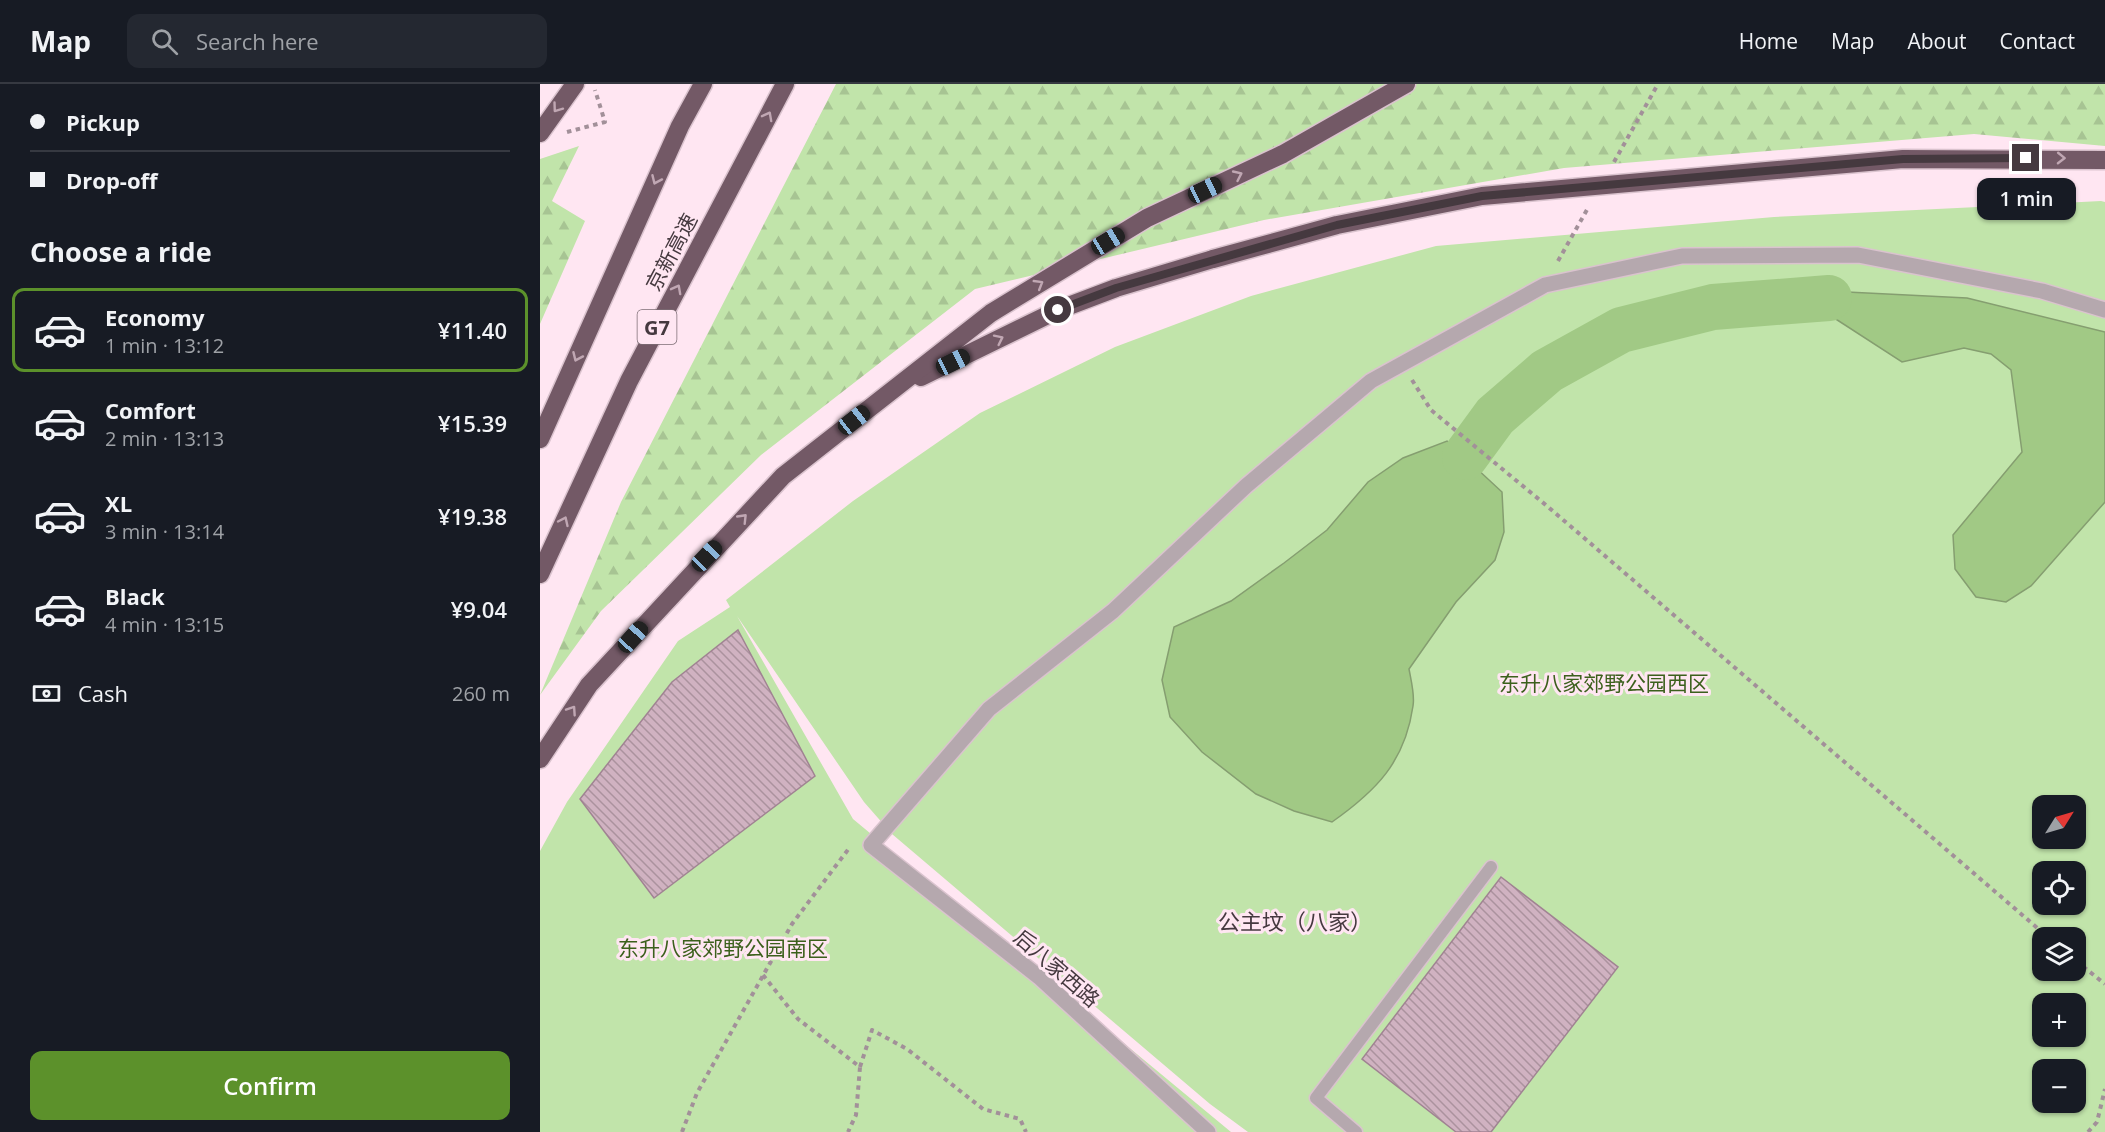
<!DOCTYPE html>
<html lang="en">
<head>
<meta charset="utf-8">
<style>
	body { margin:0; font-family:"Open Sans","Noto Sans SC",sans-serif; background:#242831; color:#f1f3f6; height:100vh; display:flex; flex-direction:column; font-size:22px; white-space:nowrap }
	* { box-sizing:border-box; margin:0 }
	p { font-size:20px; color:#9ea1a6 }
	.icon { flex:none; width:33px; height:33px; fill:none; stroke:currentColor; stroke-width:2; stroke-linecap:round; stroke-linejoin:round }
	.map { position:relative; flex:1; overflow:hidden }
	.drawer { display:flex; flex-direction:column; background:#171b24; width:540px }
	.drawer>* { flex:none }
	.banner { display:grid; align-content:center; height:132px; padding:0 30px; background:#171b24 }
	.needle { width:39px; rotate:53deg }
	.controls { position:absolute; left:1492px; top:711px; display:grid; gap:12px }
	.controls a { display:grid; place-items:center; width:54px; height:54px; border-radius:12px; background:#171b24; box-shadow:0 2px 4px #0004; font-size:30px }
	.end { position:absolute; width:27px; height:27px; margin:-14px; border:8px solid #45393f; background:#fff; box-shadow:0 0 0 3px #fff }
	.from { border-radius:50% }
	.bubble { position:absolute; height:42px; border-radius:12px; background:#171b24; box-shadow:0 2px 4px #0004; font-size:20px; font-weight:600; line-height:42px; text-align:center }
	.car { position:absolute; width:18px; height:36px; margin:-18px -9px; border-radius:8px; box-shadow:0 0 4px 2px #0007; background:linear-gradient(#222 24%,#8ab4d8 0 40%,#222 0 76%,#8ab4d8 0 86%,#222 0) }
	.banner b { display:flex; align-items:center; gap:21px; height:57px; font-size:22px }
	.banner b+b { border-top:2px solid #363941 }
	.banner i { width:15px; height:15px; background:#f1f3f6 }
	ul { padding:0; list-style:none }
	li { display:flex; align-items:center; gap:18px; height:84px; margin:0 12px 9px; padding:0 18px; border:3px solid transparent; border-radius:12px }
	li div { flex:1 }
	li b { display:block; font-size:22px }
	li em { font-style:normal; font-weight:600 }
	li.current { border-color:#5c912b }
	li>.icon { width:54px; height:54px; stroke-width:1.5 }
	h2 { padding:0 30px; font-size:27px; line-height:72px }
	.pay { display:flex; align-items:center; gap:15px; height:66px; padding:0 30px; font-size:22px }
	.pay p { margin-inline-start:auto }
	.cta { display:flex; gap:12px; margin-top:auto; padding:12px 30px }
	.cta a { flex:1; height:69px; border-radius:12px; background:#5c912b; color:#fff; font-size:24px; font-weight:600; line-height:69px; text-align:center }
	header { display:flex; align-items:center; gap:36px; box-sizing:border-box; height:84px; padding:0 30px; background:#171b24; border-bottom:2px solid #363941 }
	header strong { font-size:28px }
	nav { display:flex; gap:33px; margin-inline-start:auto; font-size:21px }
	.search { width:420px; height:54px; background:#242831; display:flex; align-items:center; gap:15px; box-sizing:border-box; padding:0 21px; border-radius:12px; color:#9ea1a6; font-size:22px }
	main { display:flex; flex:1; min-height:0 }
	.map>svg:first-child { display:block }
	.forest { fill:url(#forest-firs) }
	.park { fill:#c1e4aa; fill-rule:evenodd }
	.water { fill:#a1c985; stroke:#859e70; stroke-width:1.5 }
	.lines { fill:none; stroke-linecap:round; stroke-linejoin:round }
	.river { stroke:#a1c985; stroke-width:46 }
	.building { fill:url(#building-back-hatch); stroke:#a08392; stroke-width:1.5 }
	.service-casing { stroke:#dac3ce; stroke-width:15 }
	.minor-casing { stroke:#dac3ce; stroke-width:18 }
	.motorway-casing { stroke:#dac3ce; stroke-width:21 }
	.path { stroke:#a29099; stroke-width:4; stroke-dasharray:4.5 4.5; stroke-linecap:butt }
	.service { stroke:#b5a8ae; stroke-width:12 }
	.minor { stroke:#b5a8ae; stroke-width:15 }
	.motorway { stroke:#735966; stroke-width:18 }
	.motorway-bridge-casing { stroke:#dac3ce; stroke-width:21; stroke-linecap:butt }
	.motorway-bridge { stroke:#735966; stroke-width:18 }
	.oneway { stroke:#c0a7b3 }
	.route { stroke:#45393f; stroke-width:8 }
	.labels { text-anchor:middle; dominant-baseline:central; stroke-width:6; stroke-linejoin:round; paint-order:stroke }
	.shield { fill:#ffe6f2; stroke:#7d6d75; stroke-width:1.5 }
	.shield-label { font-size:20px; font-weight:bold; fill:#45393f }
	.street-label { font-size:21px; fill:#45393f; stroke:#ffe6f2 }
	.park-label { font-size:21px; fill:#3c601c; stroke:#ffe6f2 }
	.neighbourhood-label { font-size:22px; fill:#45393f; stroke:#ffe6f2 }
</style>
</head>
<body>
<header>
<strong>Map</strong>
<div class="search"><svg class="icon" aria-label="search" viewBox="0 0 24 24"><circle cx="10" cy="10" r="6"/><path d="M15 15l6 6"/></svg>Search here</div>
<nav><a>Home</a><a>Map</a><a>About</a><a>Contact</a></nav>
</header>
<main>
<section class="drawer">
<div class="banner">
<b><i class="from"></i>Pickup</b>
<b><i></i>Drop-off</b>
</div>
<h2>Choose a ride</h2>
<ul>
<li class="current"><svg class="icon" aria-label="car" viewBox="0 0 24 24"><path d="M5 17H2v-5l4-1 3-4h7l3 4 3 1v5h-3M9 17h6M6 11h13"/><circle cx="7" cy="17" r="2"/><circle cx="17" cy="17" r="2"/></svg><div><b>Economy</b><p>1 min · 13:12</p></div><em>¥11.40</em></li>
<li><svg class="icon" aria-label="car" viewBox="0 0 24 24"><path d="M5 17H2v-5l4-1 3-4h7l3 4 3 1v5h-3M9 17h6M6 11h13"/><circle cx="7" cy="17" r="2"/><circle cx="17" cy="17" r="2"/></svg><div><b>Comfort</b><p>2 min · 13:13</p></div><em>¥15.39</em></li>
<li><svg class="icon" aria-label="car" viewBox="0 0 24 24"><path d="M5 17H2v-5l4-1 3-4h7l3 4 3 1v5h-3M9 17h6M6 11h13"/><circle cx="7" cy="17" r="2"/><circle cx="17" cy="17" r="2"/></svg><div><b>XL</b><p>3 min · 13:14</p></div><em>¥19.38</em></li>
<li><svg class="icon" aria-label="car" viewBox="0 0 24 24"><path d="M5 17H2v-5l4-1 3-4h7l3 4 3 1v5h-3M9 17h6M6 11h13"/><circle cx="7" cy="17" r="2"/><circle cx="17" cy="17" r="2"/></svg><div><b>Black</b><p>4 min · 13:15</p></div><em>¥9.04</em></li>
</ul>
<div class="pay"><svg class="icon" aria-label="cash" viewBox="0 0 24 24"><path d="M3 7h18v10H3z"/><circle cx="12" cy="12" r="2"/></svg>Cash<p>260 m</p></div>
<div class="cta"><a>Confirm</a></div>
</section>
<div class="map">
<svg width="1565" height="1048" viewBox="0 0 1565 1048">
	<defs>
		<pattern id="forest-firs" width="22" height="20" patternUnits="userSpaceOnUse" patternTransform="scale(1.5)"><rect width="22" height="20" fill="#c1e4aa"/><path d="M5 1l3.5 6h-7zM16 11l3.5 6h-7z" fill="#a7c493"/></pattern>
		<pattern id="building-back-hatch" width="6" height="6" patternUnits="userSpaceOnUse" patternTransform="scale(1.5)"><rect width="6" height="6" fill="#d0b2c1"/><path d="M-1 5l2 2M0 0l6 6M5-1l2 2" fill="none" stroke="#ab929e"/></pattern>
	</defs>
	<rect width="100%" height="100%" fill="#ffe6f2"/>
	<g class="forest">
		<path d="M296,0H1565V62L1434,50L1024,84L724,136L435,205L221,371L61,527L0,611L81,418Z"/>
		<path d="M39,62L12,117L45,137L0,240V75Z"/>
	</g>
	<path class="park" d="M1561,117L1565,118V1048H708L670,1020L352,750L324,718L197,532L313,735L691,1048H0V767L27,718L138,557L190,523L186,516L313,417L440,329L575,263L711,212L896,162L1234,133ZM1503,722H1536V754H1503ZM1503,788H1536V820H1503ZM1503,854H1536V886H1503ZM1503,920H1536V952H1503ZM1503,986H1536V1018H1503Z"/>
	<g class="water">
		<path d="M1307,208L1427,214L1565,248V418L1491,502L1466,518L1436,513L1415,485L1413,451L1482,368L1471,286L1451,270L1424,264L1362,278L1288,230L1289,214Z"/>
		<path d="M907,357L962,408L964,448L955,476L916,518L869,585C871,596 875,611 873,622C865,678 836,707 792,738L754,727L716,710L662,668L630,633L622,596L634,543L691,517L744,479L787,446L828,398L863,374Z"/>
	</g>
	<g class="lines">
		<path class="river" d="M925,373L955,332L1007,287L1081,246L1173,223L1289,214"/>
	</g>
	<g class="building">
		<path d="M198,546L275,692L114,814L40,715L132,598Z"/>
		<path d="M961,793L1078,883L951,1048H916L822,975Z"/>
	</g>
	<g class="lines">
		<defs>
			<path id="service" d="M816,1048L776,1014L951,783"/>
			<path id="minor" d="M668,1048L499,893L331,761L449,625L573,527L706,402L831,297L1005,201L1142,172L1318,171L1502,207L1565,226"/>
			<g id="motorway">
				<path d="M0,49L35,0"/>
				<path d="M381,293L518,226L576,204L673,175"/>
				<path d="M0,355L140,42L163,0"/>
				<path d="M0,490L89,297L245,0"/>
				<path d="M0,675L49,601L243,392L451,229L607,134L743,70L866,0"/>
			</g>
		</defs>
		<use href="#service" class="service-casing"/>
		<use href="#minor" class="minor-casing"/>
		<use href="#motorway" class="motorway-casing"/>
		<g class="path">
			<path d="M27,48L65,38L55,6"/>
			<path d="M1074,78L1118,0"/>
			<path d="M1018,177L1048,124"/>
			<path d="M872,296L891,326L1007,422L1509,854"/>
			<path d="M1536,877L1565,900"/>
			<path d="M223,891L258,935L320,983L316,1031L308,1048"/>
			<path d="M320,983L332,946L367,965L443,1025L480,1035L486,1048"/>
			<path d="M142,1048L157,1009L252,840L310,763"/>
			<path d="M1548,1048L1557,1038L1565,1005"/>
		</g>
		<use href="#service" class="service"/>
		<use href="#minor" class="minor"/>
		<use href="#motorway" class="motorway"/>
		<defs>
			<path id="motorway-bridge" d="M673,175L797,141L942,112L1363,75L1565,76"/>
		</defs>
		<use href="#motorway-bridge" class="motorway-bridge-casing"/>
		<use href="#motorway-bridge" class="motorway-bridge"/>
	</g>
	<defs><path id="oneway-chevron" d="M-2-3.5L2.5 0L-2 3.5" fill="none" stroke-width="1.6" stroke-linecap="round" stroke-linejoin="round" transform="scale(1.5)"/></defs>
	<g class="oneway">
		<use href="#oneway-chevron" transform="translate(17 24) rotate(126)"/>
		<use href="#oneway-chevron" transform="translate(228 32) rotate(-62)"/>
		<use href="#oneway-chevron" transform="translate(1521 74) rotate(1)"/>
		<use href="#oneway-chevron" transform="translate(698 91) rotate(-25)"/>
		<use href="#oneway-chevron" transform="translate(116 96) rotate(114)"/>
		<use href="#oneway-chevron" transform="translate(499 200) rotate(-31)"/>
		<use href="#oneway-chevron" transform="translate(137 205) rotate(-62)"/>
		<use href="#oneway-chevron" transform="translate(459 255) rotate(-26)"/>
		<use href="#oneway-chevron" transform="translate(37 273) rotate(114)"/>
		<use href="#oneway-chevron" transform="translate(203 434) rotate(-46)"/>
		<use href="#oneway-chevron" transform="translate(24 437) rotate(-65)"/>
		<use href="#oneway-chevron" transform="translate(32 626) rotate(-56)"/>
	</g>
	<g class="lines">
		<path class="route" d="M518,226L576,204L797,141L942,112L1363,75L1486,74"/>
	</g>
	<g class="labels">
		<rect class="shield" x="97.5" y="226" width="39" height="34" rx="4.5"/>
		<g class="shield-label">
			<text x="117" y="243">G7</text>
		</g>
		<g class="street-label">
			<text transform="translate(131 168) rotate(-62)">京新高速</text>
			<text transform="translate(517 884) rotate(41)">后八家西路</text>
		</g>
		<g class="park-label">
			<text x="1064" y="599">东升八家郊野公园西区</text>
			<text x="183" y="864">东升八家郊野公园南区</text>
		</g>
		<g class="neighbourhood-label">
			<text x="755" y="837">公主坟（八家）</text>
		</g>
	</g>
</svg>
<div class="controls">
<a><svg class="needle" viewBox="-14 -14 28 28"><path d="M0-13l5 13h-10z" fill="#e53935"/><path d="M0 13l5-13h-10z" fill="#9ea1a6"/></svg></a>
<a><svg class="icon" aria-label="locate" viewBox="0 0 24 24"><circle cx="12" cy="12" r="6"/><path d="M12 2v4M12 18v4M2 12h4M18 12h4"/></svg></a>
<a><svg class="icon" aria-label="layers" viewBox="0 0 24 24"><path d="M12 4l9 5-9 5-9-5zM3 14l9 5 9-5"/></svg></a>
<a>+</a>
<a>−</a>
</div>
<i class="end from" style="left:518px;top:226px"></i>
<i class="end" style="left:1486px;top:74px"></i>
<div class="bubble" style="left:1437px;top:94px;width:99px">1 min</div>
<i class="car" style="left:665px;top:106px;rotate:65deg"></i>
<i class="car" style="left:568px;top:157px;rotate:59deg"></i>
<i class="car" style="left:413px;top:278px;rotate:64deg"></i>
<i class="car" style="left:314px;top:336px;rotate:52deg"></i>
<i class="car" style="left:167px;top:472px;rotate:44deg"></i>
<i class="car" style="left:93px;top:553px;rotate:42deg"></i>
</div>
</main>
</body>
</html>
